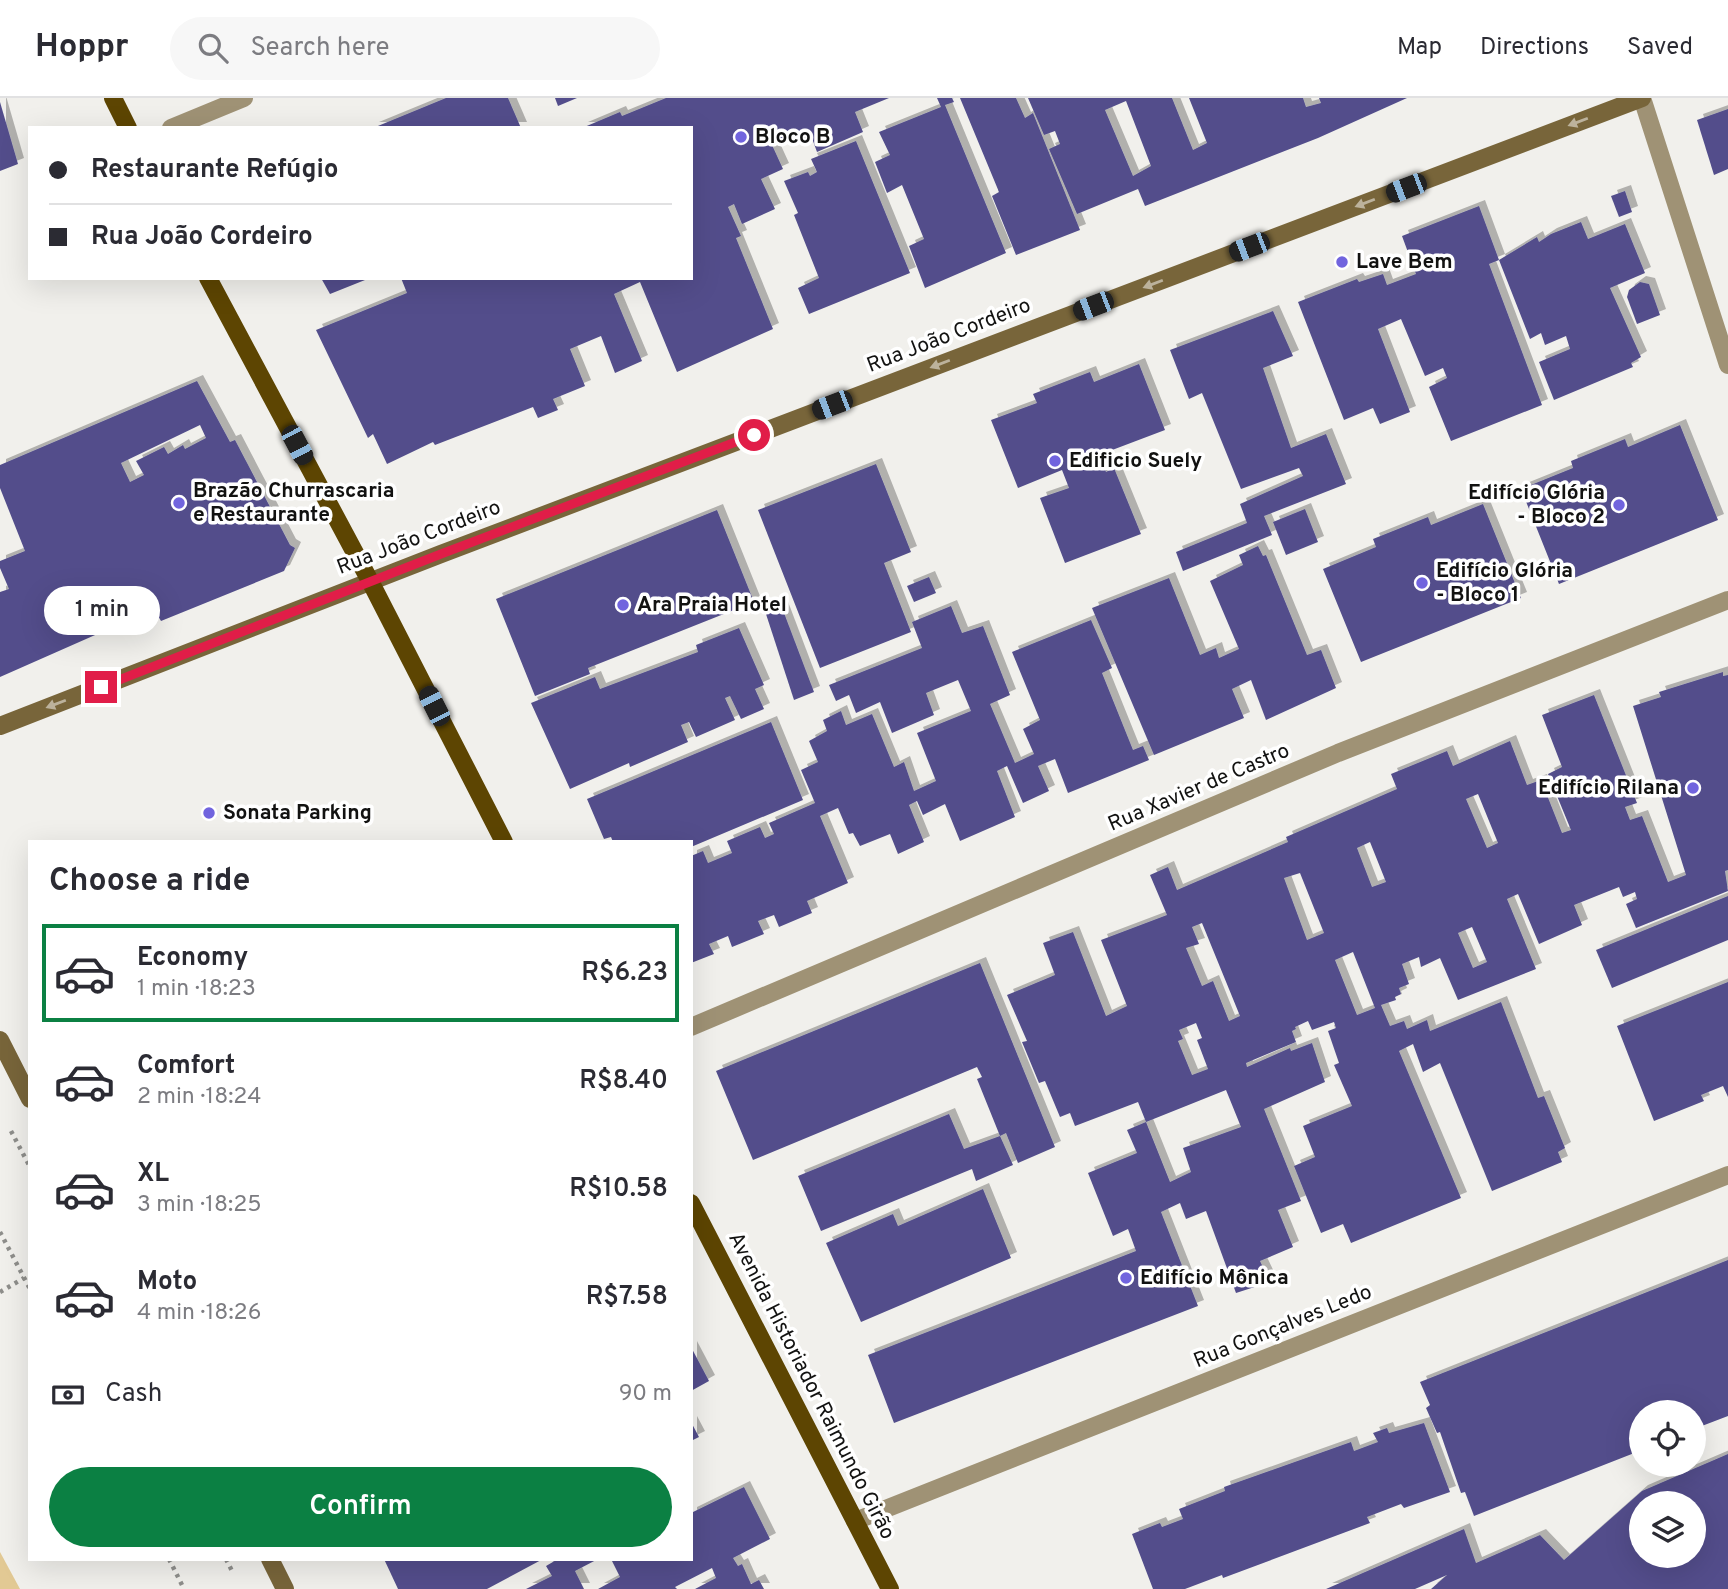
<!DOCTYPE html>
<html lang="en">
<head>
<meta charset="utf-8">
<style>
	body { margin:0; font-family:Overpass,sans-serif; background:#f7f7f7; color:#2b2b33; height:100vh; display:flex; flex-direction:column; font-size:26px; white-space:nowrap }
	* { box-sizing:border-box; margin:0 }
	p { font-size:23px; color:#7c7c81 }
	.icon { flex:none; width:38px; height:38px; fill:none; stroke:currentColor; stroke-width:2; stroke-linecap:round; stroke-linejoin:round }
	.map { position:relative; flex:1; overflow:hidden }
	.sheet { position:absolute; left:28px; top:742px; width:665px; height:721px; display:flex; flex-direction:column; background:#fff; border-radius:0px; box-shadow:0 7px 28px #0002 }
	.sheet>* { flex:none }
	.top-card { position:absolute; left:28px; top:28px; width:665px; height:154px; border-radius:0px; box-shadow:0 7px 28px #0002; display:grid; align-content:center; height:154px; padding:0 21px; background:#fff }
	.buttons { position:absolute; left:1629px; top:1302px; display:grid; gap:14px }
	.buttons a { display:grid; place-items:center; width:77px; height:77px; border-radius:50%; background:#fff; box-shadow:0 7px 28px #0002; font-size:35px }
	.end { position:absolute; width:32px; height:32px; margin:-16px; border:9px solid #e11d48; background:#fff; box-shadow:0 0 0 4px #fff }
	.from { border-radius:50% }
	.bubble { position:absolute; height:49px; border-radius:24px; background:#fff; box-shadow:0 7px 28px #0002; font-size:23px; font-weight:600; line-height:49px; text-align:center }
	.car { position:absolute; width:21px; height:42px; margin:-21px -10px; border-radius:9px; box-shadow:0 0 5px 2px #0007; background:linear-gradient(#222 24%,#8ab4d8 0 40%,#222 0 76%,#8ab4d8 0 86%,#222 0) }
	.top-card b { display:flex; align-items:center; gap:24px; height:66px; font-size:26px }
	.top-card b+b { border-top:2px solid #e1e1e2 }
	.top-card i { width:18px; height:18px; background:#2b2b33 }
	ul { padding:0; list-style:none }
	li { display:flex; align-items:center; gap:21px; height:98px; margin:0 14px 10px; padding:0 7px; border:4px solid transparent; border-radius:0px }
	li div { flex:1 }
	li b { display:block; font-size:26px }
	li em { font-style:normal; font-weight:600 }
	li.on { border-color:#0b8043 }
	li>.icon { width:63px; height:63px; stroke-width:1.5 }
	h2 { padding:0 21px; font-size:32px; line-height:84px }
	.pay { display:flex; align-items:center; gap:18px; height:77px; padding:0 21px; font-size:26px }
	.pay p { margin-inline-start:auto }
	.button { display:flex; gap:14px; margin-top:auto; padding:14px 21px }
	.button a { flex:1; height:80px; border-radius:42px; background:#0b8043; color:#fff; font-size:28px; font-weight:600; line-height:80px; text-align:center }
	header { display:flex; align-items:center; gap:42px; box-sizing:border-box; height:98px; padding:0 35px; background:#fff; border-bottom:2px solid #e1e1e2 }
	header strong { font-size:33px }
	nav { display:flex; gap:38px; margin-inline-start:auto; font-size:24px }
	.search { width:490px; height:63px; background:#f7f7f7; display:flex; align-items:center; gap:18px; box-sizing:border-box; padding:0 24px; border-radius:38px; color:#7c7c81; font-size:26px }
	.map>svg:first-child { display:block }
	.green { fill:#e2c994 }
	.building { fill:#524e8b; fill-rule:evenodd; filter:url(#shadow) }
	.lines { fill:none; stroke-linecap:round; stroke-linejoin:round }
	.path { stroke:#8e8e8b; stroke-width:4.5; stroke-dasharray:3.5 5; stroke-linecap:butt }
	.street { stroke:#9f9275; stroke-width:18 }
	.secondary { stroke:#78653a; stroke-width:18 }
	.primary { stroke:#5d4502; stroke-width:18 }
	.oneway { fill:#bcb29c }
	.route { stroke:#e11d48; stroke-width:9 }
	.poi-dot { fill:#7164de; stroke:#fff; stroke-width:2.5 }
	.labels { text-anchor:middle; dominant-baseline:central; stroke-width:7; stroke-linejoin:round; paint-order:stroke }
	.poi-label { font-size:21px; font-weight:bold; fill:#121211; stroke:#fff; text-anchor:start }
	.street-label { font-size:21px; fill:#121211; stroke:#fff }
</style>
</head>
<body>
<header>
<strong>Hoppr</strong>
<div class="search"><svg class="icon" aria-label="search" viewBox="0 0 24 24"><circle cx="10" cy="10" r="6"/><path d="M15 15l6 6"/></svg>Search here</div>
<nav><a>Map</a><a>Directions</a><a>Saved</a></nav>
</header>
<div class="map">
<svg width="1728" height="1491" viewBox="0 0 1728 1491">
	<defs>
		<filter id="shadow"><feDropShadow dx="6" dy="-6" stdDeviation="0" flood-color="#0004"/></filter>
	</defs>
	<rect width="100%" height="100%" fill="#f1f0ec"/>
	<path class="green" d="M0,1454L20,1491H0Z"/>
	<g class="building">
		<path d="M446,0H508L521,30H373Z"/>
		<path d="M555,0H577L558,8Z"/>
		<path d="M666,0H889L855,14L863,34L817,54L809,32L772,47L783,71L761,81L775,111L742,126L734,106L728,109L741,138L736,140L773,231L677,274L640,184L614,196L642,263L615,275L601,238L570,251L585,288L553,301L558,312L538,320L533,309L435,347L433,344L387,366L373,336L368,340L316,232L407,195L401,180H691V30H582L620,14L622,18Z"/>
		<path d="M937,0H952L954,4L945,7L1006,155L925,190L909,148L924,141L902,87L887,95L875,64L890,57L879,34L941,9Z"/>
		<path d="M960,0H1016L1025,20L1033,15L1080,132L1016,157L992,98L999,94Z"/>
		<path d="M1028,0H1172L1193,52L1207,45L1189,0H1303L1306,9L1321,5L1319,0H1407L1318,40L1145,108L1138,91L1077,116L1049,51L1060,46L1055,33L1044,37ZM1126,3L1151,68L1133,78L1105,12Z"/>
		<path d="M0,4L18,66L0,73Z"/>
		<path d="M1728,11V71L1714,77L1697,22Z"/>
		<path d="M856,43L910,175L809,216L798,190L819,180L794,117L798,115L784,83L808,74L810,78L817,74L811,61Z"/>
		<path d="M1625,93L1632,114L1619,119L1611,98Z"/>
		<path d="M1479,108L1499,162L1489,166L1542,307L1451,343L1429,289L1447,280L1443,270L1425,278L1401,221L1378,231L1410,314L1380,326L1373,310L1344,322L1298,204L1357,181L1359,184L1383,176L1387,187L1416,176L1402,138Z"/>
		<path d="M1581,124L1588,141L1625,126L1645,175L1610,190L1641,259L1631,265L1633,269L1554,302L1539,264L1570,251L1566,238L1545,247L1541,235L1530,241L1499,162L1537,139L1539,144L1551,136Z"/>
		<path d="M321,180H370L330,196Z"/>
		<path d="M1640,184L1649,186L1660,217L1637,226L1627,199L1629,192Z"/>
		<path d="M1273,213L1293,258L1263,270L1291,350L1326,336L1346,386L1264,418L1272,437L1183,473L1176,454L1247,425L1240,406L1303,378L1299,370L1241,391L1202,295L1189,301L1170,252Z"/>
		<path d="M1139,266L1165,332L1099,357L1106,374L1114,370L1141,436L1065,465L1040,400L1069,390L1062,372L1018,390L991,322L1037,305L1033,296L1090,274L1094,284Z"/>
		<path d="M197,283L230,344L235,342L290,447L295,450L284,473L161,523L154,511L0,579V494L9,491L0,470V463L25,453L0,390V367ZM200,327L206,340L185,351L183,347L168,356L164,349L136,363L144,377L130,384L121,365Z"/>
		<path d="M1680,327L1718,422L1559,486L1521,391L1573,370L1571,363L1625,341L1628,349Z"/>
		<path d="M876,366L911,454L884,465L911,534L820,570L758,412Z"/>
		<path d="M1483,406L1521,500L1361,564L1323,471L1376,449L1373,441L1428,419L1431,427Z"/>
		<path d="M1305,411L1318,444L1286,457L1273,424Z"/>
		<path d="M717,412L754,504L588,570L590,576L535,598L496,501Z"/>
		<path d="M1258,448L1263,458L1266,457L1307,557L1321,552L1336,590L1266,622L1251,582L1232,591L1244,620L1154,657L1092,510L1169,480L1200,557L1216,550L1219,560L1239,551L1210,483L1243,467L1239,457Z"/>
		<path d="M929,479L936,495L914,504L907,488Z"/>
		<path d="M781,507L814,594L794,602L765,513Z"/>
		<path d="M951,508L962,535L983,528L1010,597L990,606L1015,665L1034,656L1023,631L1040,622L1012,554L1091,522L1112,570L1102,575L1133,652L1143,648L1149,662L1068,695L1055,661L1038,668L1049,693L1023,705L1007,668L997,673L1015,719L960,743L945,706L923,717L917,703L909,707L924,744L898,756L890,736L860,748L853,735L849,736L838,710L820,718L848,785L807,803L812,815L779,829L774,817L758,823L764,836L732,849L728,838L709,846L714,856L691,865V758L703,753L708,765L732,755L727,743L760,729L765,740L774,736L769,725L815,705L801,672L818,664L809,643L827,633L823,622L841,613L846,627L872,616L894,669L904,664L914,693L936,683L917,635L971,613L958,582L926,595L934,617L892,635L880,604L856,615L849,597L836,603L829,587L922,550L912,524Z"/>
		<path d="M739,530L764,587L755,591L764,611L741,621L730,598L725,600L735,622L696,639L689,624L681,627L688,644L630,669L629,665L570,691L531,605L595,579L600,591L698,554L696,547Z"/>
		<path d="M1723,574V578L1728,577V772L1725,773L1728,793L1636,830L1626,806L1637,801L1635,794L1623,799L1619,789L1574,807L1582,827L1539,846L1518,796L1507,801L1536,871L1458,902L1440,860L1421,869L1419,859L1402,866L1409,886L1399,890L1401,896L1395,899L1396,902L1381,907L1390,928L1404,923L1407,931L1427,922L1430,933L1501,904L1538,1000L1544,998L1565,1050L1558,1054L1562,1064L1492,1093L1440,965L1423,974L1413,946L1399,953L1461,1100L1351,1145L1343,1126L1321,1135L1294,1068L1315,1059L1303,1028L1352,1008L1334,967L1339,965L1328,933L1336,930L1334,924L1312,932L1308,923L1295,929L1296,931L1292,933L1296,944L1246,965L1247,969L1290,950L1291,953L1312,945L1325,984L1264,1011L1301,1103L1278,1112L1293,1149L1260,1163L1270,1184L1236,1195L1206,1113L1186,1121L1180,1105L1161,1114L1198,1208L894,1325L868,1257L1136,1153L1128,1131L1113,1138L1088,1075L1137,1055L1127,1032L1146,1024L1138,1004L1075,1028L1070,1015L1060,1019L1045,983L1039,985L1022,944L1027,943L1007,897L1055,877L1043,845L1073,834L1106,918L1127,908L1101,842L1167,817L1150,777L1168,769L1177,792L1288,744L1286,739L1397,691L1391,676L1447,653L1453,668L1510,643L1527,687L1541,682L1562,735L1571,732L1548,676L1562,669L1542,617L1594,597L1637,705L1625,709L1630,722L1642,718L1668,784L1686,777L1633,608L1661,599L1659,594ZM1478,696L1498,745L1487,750L1466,701ZM1370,744L1386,784L1372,789L1357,750ZM1300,775L1324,835L1307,842L1284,780ZM1202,825L1240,918L1229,923L1213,883L1202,888L1186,850L1199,846L1192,829ZM1472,829L1487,864L1473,870L1458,835ZM1353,854L1375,910L1357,917L1335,862ZM1196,925L1202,940L1197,942L1208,971L1192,977L1178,943L1183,941L1179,932ZM1226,992L1241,1029L1183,1050L1191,1074L1170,1084L1146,1024Z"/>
		<path d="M771,624L803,702L691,749V744H613L611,739L604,741L587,701Z"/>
		<path d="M1728,798V842L1612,890L1596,852Z"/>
		<path d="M980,865L1055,1049L1018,1065L1006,1035L1000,1038L1013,1067L976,1083L972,1071L821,1133L798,1078L949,1016L964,1051L1000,1038L977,981L982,979L977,969L753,1062L716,973Z"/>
		<path d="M1728,884V999L1723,988L1701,997L1704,1003L1654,1023L1617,928Z"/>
		<path d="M983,1091L1011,1160L861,1224L826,1145L893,1116L898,1128Z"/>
		<path d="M1728,1162V1318L1694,1331V1314H1642V1352L1474,1418L1465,1394L1461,1395L1440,1334L1437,1335L1426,1310L1430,1307L1420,1284Z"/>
		<path d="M691,1249L709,1283L691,1293Z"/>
		<path d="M691,1324L699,1339L691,1343Z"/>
		<path d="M1424,1325L1450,1394L1404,1410L1401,1406L1367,1419L1370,1425L1223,1480L1222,1477L1185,1491H1153L1132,1436L1160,1425L1162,1429L1183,1421L1179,1411L1225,1393L1224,1389L1351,1344L1354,1353L1378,1344L1373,1335L1387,1330L1389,1335Z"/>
		<path d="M1728,1356V1491H1431L1447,1477L1415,1491H1326L1464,1431L1476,1465L1540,1437L1564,1462L1642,1393ZM1642,1405H1694V1458H1642Z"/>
		<path d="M744,1389L770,1441L733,1460L738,1468L742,1466L751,1486L759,1482L764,1491H695L716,1480L712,1470L675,1489L677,1491H598L620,1479L611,1461H691V1415Z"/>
		<path d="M384,1461H543L487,1491H398Z"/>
		<path d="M558,1461H598L575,1473L584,1491H526L552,1478L546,1468Z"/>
	</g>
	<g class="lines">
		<g class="path">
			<path d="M11,1033L30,1069"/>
			<path d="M0,1134L30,1191"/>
			<path d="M0,1194L24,1180"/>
			<path d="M169,1461L184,1491"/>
			<path d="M226,1461L233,1475"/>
		</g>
		<g class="street">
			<path d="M1642,0L1728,267"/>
			<path d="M171,30L244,0"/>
			<path d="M691,929L1338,655L1728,502"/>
			<path d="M855,1423L1728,1077"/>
		</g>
		<g class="secondary">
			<path d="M0,628L441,456L1642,0"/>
			<path d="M0,942L30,1001"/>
			<path d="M270,1461L285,1491"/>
		</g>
		<g class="primary">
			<path d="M113,0L128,30"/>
			<path d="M208,180L370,483L504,744"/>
			<path d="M691,1105L890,1491"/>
		</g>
	</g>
	<defs><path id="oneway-solid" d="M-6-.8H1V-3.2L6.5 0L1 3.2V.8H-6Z" transform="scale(1.75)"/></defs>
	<g class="oneway">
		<use href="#oneway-solid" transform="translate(1578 24) rotate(159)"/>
		<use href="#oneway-solid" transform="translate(1365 105) rotate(159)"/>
		<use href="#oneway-solid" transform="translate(1153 186) rotate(159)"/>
		<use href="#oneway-solid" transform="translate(940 266) rotate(159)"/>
		<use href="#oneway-solid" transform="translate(56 606) rotate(159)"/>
	</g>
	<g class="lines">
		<path class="route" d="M101,589L441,456L754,337"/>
	</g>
	<g class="poi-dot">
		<circle cx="741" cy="39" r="7"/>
		<circle cx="1342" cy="164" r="7"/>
		<circle cx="1055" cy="363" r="7"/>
		<circle cx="179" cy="405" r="7"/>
		<circle cx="1619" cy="407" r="7"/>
		<circle cx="1422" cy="485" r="7"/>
		<circle cx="623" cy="507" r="7"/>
		<circle cx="1693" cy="690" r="7"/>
		<circle cx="209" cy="715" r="7"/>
		<circle cx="1126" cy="1180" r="7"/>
	</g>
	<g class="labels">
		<g class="poi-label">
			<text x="755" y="39">Bloco B</text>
			<text x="1356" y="164">Lave Bem</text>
			<text x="1069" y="363">Edificio Suely</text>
			<text x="193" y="393">Brazão Churrascaria<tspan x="193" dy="24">e Restaurante</tspan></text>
			<text x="1605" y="395" text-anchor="end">Edifício Glória<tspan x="1605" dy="24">- Bloco 2</tspan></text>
			<text x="1436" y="473">Edifício Glória<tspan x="1436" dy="24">- Bloco 1</tspan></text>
			<text x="637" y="507">Ara Praia Hotel</text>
			<text x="1679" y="690" text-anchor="end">Edifício Rilana</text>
			<text x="223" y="715">Sonata Parking</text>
			<text x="1140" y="1180">Edifício Mônica</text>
		</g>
		<g class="street-label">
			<text transform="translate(949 238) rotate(-21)">Rua João Cordeiro</text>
			<text transform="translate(419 440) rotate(-21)">Rua João Cordeiro</text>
			<text transform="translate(1199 690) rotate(-23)">Rua Xavier de Castro</text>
			<text transform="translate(1283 1229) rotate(-22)">Rua Gonçalves Ledo</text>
			<text transform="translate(811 1288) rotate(63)">Avenida Historiador Raimundo Girão</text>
		</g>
	</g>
</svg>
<div class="buttons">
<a><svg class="icon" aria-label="locate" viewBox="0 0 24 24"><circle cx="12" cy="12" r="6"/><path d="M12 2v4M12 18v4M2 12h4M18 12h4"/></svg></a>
<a><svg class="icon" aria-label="layers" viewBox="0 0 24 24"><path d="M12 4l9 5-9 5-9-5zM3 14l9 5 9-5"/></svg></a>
</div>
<i class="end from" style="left:754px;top:337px"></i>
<i class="end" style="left:101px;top:589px"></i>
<div class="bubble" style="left:44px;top:488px;width:116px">1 min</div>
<i class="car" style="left:1406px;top:90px;rotate:249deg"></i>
<i class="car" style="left:1249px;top:149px;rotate:249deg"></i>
<i class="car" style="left:1093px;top:208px;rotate:249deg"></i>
<i class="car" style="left:832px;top:307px;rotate:249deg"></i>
<i class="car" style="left:297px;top:347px;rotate:152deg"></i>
<i class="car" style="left:434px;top:608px;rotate:333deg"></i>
<div class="top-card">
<b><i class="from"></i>Restaurante Refúgio</b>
<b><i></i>Rua João Cordeiro</b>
</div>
<section class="sheet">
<h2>Choose a ride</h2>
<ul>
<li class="on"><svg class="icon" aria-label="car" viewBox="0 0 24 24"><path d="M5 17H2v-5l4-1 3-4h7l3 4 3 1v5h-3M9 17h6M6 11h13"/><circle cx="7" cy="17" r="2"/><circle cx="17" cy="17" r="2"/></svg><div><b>Economy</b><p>1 min · 18:23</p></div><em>R$6.23</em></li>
<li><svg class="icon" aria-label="car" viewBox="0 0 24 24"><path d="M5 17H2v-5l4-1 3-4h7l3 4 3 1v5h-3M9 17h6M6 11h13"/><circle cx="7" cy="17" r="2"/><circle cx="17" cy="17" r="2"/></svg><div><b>Comfort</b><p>2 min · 18:24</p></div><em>R$8.40</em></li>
<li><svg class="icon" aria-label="car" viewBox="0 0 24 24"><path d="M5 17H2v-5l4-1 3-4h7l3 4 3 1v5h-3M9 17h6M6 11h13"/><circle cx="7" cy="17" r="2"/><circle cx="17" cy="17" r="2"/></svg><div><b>XL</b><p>3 min · 18:25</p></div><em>R$10.58</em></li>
<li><svg class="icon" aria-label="car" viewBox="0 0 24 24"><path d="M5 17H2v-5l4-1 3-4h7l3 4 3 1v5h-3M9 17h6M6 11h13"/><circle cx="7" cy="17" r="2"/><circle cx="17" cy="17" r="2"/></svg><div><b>Moto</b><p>4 min · 18:26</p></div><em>R$7.58</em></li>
</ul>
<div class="pay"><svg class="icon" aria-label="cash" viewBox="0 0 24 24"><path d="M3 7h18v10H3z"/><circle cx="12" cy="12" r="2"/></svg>Cash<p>90 m</p></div>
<div class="button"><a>Confirm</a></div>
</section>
</div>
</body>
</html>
